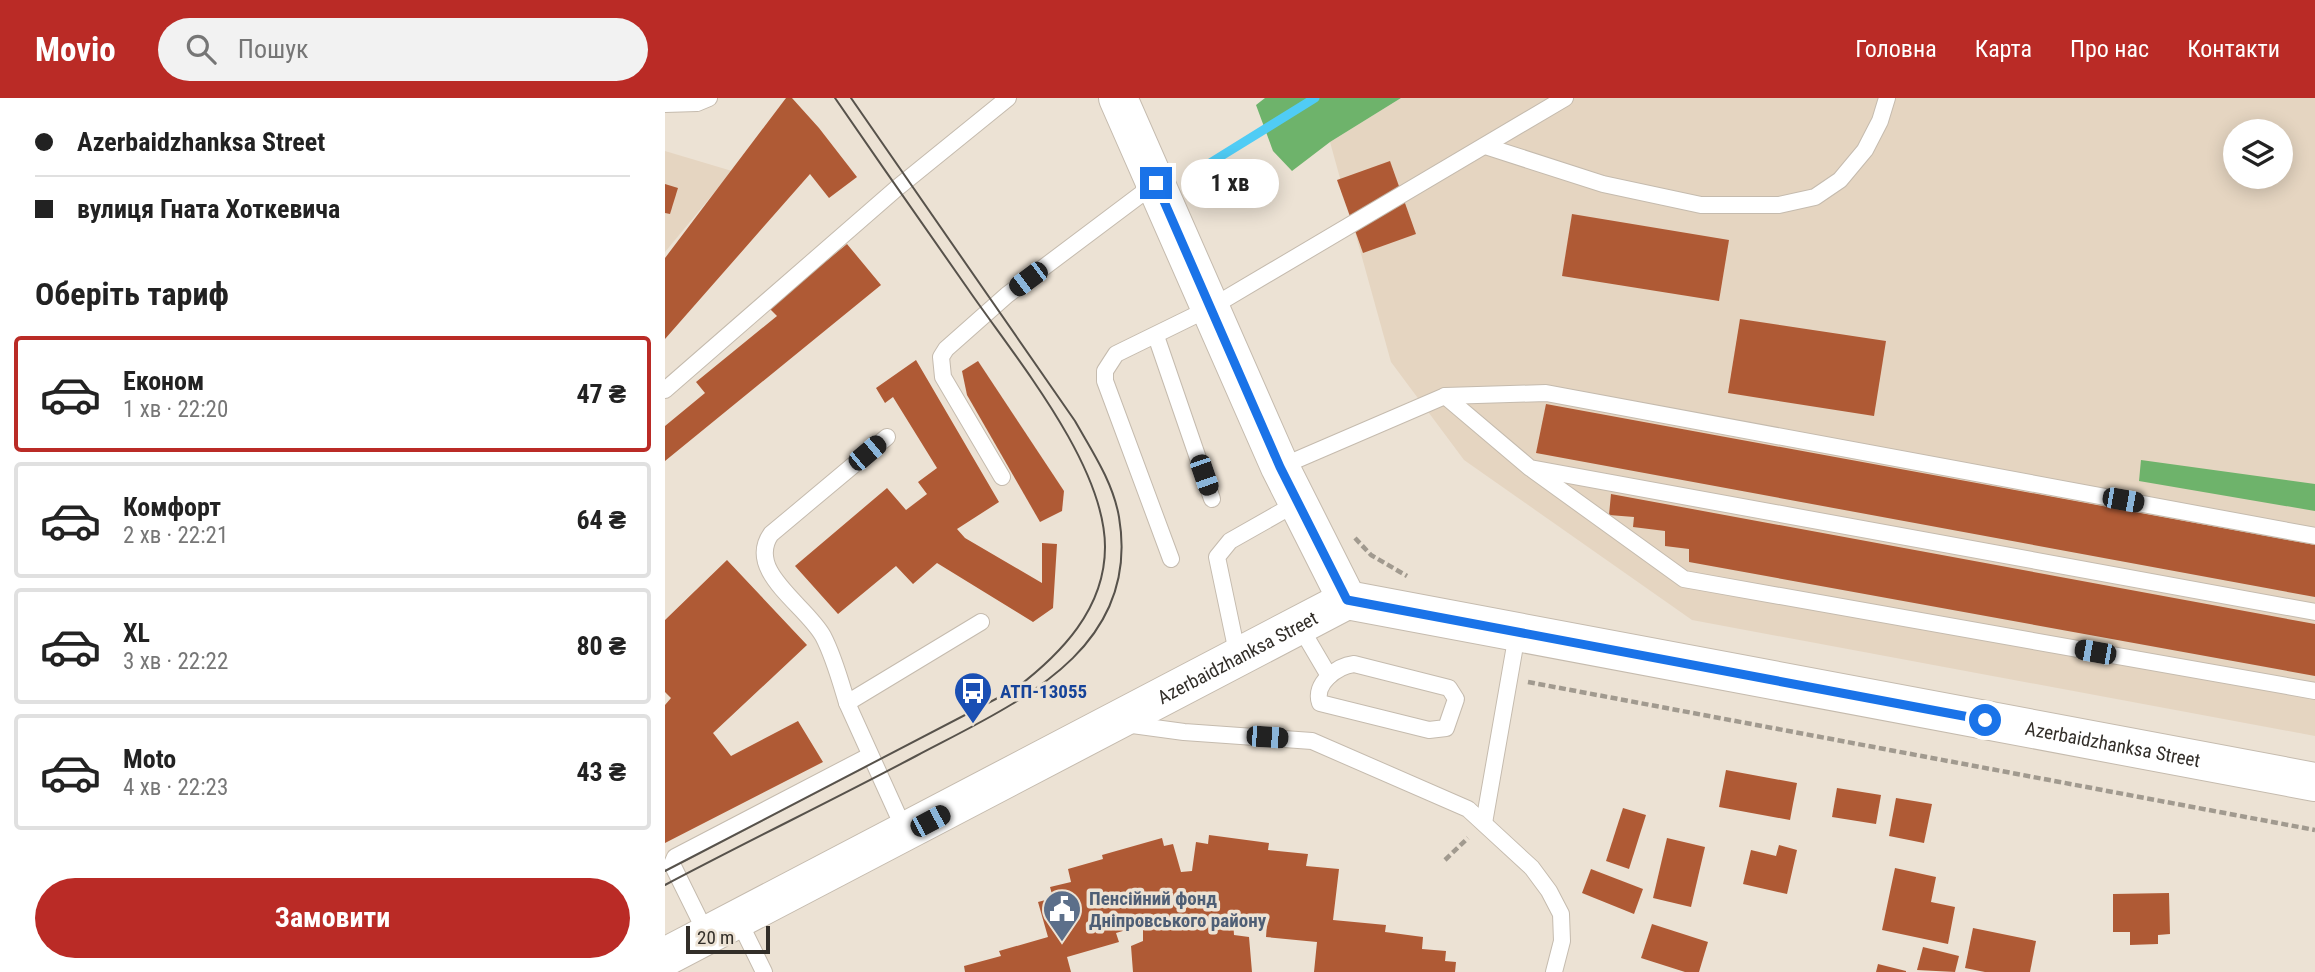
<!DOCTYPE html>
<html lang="uk">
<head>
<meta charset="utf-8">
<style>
	body { margin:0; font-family:"Roboto Condensed",sans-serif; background:#f2f2f2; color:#222; height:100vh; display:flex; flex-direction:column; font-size:26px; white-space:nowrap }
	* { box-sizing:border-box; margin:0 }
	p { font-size:23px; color:#767676 }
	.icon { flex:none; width:38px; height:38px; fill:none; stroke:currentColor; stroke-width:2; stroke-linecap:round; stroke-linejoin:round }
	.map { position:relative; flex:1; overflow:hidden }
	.sheet { display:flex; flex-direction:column; background:#fff; width:665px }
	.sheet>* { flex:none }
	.banner { display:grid; align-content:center; height:154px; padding:0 35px; background:#fff }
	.controls { position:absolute; left:1558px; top:21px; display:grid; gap:14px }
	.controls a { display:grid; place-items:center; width:70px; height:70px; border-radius:50%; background:#fff; box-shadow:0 4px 18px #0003; font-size:35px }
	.scale { position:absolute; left:21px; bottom:18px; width:84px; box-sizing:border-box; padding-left:7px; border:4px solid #322e29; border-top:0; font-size:19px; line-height:24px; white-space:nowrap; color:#322e29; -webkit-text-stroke:5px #ece2d4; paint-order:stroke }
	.end { position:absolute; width:32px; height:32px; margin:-16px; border:9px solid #1a73e8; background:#fff; box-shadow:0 0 0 4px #fff }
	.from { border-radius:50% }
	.bubble { position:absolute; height:49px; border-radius:24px; background:#fff; box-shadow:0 4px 18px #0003; font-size:23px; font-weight:700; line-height:49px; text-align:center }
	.car { position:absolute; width:21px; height:42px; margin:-21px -10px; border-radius:9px; box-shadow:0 0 5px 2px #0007; background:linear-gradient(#222 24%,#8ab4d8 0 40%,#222 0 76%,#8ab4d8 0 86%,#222 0) }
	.banner b { display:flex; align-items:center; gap:24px; height:66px; font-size:26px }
	.banner b+b { border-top:2px solid #e0e0e0 }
	.banner i { width:18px; height:18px; background:#222 }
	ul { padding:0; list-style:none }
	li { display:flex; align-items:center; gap:21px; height:116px; margin:0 14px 10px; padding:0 21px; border:4px solid #e0e0e0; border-radius:7px }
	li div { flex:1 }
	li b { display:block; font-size:26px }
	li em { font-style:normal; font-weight:700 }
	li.selected { border-color:#ba2b26 }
	li>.icon { width:63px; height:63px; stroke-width:1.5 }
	h2 { padding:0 35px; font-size:32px; line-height:84px }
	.action { display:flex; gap:14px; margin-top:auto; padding:14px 35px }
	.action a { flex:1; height:80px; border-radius:42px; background:#ba2b26; color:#fff; font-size:28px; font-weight:700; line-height:80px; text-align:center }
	header { display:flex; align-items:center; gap:42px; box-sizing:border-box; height:98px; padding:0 35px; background:#ba2b26; color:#fff }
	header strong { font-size:33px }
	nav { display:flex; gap:38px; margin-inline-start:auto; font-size:24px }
	.search { width:490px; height:63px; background:#f2f2f2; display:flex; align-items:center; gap:18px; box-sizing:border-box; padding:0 24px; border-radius:38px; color:#767676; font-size:26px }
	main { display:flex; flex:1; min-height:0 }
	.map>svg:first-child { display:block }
	.built { fill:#e5d5c1; fill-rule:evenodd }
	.forest { fill:#6eb36b }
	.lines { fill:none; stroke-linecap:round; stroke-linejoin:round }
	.stream { stroke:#50ccf5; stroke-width:9 }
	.building { fill:#af5a35 }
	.service-casing { stroke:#c5bbae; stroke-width:18 }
	.tertiary-casing { stroke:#c5bbae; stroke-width:40 }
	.path { stroke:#a19a8f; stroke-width:4.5; stroke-dasharray:7 3.5; stroke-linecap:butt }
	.service { stroke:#fff; stroke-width:16 }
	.tertiary { stroke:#fff; stroke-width:38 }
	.tram { stroke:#57524b; stroke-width:2 }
	.route { stroke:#1a73e8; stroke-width:9 }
	.labels { text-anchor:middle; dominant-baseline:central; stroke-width:7; stroke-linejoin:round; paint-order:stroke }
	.street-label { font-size:19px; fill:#322e29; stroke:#ece2d4 }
	.transit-label { font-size:19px; font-weight:bold; fill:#164399; stroke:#ece2d4; text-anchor:start }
	.service-label { font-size:19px; font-weight:bold; fill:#4e5e75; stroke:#ece2d4; text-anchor:start }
</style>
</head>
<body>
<header>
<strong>Movio</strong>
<div class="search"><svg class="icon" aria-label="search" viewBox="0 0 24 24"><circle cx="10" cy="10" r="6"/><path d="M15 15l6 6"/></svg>Пошук</div>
<nav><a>Головна</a><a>Карта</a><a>Про нас</a><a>Контакти</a></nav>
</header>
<main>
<section class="sheet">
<div class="banner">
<b><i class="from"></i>Azerbaidzhanksa Street</b>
<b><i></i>вулиця Гната Хоткевича</b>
</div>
<h2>Оберіть тариф</h2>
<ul>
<li class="selected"><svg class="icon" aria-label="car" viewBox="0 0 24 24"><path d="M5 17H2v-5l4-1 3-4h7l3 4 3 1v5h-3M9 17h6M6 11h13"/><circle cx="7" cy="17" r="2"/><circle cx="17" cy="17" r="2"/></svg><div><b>Економ</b><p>1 хв · 22:20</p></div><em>47 ₴</em></li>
<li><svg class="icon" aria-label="car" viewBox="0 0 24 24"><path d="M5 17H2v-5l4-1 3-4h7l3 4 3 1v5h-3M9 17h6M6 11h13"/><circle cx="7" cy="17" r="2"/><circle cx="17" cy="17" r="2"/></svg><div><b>Комфорт</b><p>2 хв · 22:21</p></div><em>64 ₴</em></li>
<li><svg class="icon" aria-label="car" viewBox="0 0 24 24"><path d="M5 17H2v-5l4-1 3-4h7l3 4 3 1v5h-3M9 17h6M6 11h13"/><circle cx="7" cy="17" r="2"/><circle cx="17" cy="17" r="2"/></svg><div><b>XL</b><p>3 хв · 22:22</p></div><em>80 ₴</em></li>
<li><svg class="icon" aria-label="car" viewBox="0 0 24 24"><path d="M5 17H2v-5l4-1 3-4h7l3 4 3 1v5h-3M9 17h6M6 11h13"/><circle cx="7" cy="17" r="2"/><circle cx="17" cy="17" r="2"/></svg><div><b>Moto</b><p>4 хв · 22:23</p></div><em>43 ₴</em></li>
</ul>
<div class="action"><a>Замовити</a></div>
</section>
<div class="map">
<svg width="1650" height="874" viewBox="0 0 1650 874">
	<rect width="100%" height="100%" fill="#ece2d4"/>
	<g class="built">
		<path d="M736,0H1650V638L1027,522L799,362L726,264L665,44ZM1570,33H1615V79H1570Z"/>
		<path d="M0,53L67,73L0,154Z"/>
	</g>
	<g class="forest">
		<path d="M600,0H736L665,44L627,73L608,53L591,7Z"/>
		<path d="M1476,362L1650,386V413L1474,383Z"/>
	</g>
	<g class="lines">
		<path class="stream" d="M545,65L650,0"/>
	</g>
	<g class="building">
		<path d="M121,0H127L154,30L192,79L164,100L145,76L0,241V160Z"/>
		<path d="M725,63L751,136L698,155L672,82Z"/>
		<path d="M0,86L13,90L5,116L0,115Z"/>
		<path d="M907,116L1064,142L1054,203L897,178Z"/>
		<path d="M182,146L216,187L0,363V328L40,295L31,284L112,218L104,210Z"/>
		<path d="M1075,221L1221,243L1209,318L1063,295Z"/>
		<path d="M251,262L334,404L292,431L300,440L377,485V445L392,446L388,510L368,524L272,465L248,486L231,468L173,516L130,468L222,390L241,412L262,396L253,384L272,370L228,299L220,305L211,290Z"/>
		<path d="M313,263L399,393L397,413L375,424L302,297L297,273Z"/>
		<path d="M881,306L1650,447V499L871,355Z"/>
		<path d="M946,396L1650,526V578L1024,464V451L1000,448V433L968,429L969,419L944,417Z"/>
		<path d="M62,462L142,547L48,635L66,658L133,623L158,664L0,745V607L6,600L0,594V522Z"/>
		<path d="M1061,672L1132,685L1125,722L1054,709Z"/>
		<path d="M1172,690L1216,697L1211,726L1167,719Z"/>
		<path d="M1231,700L1267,706L1259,745L1224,738Z"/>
		<path d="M958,710L981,717L964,771L941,763Z"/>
		<path d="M544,737L604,745L603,752L643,756L641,768L674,771L668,822L721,827L720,834L758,839L757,851L781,853L780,863L791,864L790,874H649L652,844L601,839L602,825L568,821L569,837L584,839L587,874H468L466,848L478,843V827L451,835L454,844L402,859L406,874H300L299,868L336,858L334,853L383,839L373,804L388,800L385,789L406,784L403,771L438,761L437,757L497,740L499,748L508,746L516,774L527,773L531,744L543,746Z"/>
		<path d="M1002,740L1040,749L1026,809L988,800Z"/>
		<path d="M1114,747L1132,752L1122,796L1078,786L1086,752L1111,758Z"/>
		<path d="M1230,770L1271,779L1266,804L1290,809L1283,846L1217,832Z"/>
		<path d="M926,771L978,791L969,816L917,795Z"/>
		<path d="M1504,795L1505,836L1493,837V846L1465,847V834H1448V796Z"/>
		<path d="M987,826L1043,844L1034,874H1020L976,860Z"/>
		<path d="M1308,830L1371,843L1365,874H1320L1300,870Z"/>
		<path d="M1258,849L1294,858L1290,874L1252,872Z"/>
		<path d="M1213,866L1241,873V874H1211Z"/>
	</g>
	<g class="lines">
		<defs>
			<g id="service">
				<path d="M0,6L32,5L44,0"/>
				<path d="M820,48L938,86L1036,107H1114L1150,99L1175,82L1200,52L1215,23L1222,0"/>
				<path d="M491,238L547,401"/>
				<path d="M0,292L232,90L343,0"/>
				<path d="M780,298L865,370L1650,514"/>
				<path d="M222,339L106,436C80,473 141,507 158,538C169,559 175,582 182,605L316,524"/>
				<path d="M615,369L780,298L881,295L1650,438"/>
				<path d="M868,372L1019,481L1650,593"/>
				<path d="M337,379L278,279L276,259L281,251L342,197L491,85"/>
				<path d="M506,461L440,283V273L451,256L545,210L900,0"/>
				<path d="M634,527L664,578"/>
				<path d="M573,559L552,459L565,443L632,405"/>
				<path d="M689,566L784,590L791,601L781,630L764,632L655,605C648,586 672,568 689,566Z"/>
				<path d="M182,605L240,733"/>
				<path d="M460,626L519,634L647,643L803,711L867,770L884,793L896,816L897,843L889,874"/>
				<path d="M819,725L852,536"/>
				<path d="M73,821L99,874"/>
				<path d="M42,837L7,766L10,759L204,658"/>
			</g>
			<g id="tertiary">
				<path d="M453,0L615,369L682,502"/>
				<path id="s1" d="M0,859L682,502L1650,684"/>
			</g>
		</defs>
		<use href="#service" class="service-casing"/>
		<use href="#tertiary" class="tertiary-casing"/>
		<g class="path">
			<path d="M690,440L706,457L742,478"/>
			<path d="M863,584L1650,732"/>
			<path d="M780,762L803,740"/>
		</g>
		<use href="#service" class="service"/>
		<use href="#tertiary" class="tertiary"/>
		<g class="tram">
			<path d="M0,773L350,591C396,556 440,511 440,449C440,366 349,258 303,191C258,127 214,64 170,0"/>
			<path d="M0,787C83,743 168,702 251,658C347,607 477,554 454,419C448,384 427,353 410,323L186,0"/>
		</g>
	</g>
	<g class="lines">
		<path class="route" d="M491,85L615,369L682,502L1320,622"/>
	</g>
	<defs>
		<symbol id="bus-pin" viewBox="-11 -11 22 30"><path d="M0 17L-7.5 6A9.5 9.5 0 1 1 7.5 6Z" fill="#1a4fb4" stroke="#ece2d4"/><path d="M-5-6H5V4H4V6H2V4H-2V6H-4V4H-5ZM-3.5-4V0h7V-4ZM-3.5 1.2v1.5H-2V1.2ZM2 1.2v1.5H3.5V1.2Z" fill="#fff"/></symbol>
		<symbol id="civic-pin" viewBox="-11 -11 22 30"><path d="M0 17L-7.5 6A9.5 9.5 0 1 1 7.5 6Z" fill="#5c6f8a" stroke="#ece2d4"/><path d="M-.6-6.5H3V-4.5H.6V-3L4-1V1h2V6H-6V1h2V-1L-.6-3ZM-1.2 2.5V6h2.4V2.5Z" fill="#fff"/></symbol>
	</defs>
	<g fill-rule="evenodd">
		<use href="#bus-pin" x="286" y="571" width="44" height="60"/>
		<use href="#civic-pin" x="375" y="789" width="44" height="60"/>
	</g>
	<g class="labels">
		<g class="street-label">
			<text stroke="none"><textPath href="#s1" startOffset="646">Azerbaidzhanksa Street</textPath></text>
			<text stroke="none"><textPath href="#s1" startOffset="1549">Azerbaidzhanksa Street</textPath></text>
		</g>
		<g class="transit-label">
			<text x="335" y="593">АТП-13055</text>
		</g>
		<g class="service-label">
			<text x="424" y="800">Пенсійний фонд<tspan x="424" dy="22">Дніпровського району</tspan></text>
		</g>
	</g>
</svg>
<div class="controls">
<a><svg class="icon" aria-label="layers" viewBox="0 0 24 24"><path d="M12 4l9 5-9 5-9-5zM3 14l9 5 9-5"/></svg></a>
</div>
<div class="scale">20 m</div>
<i class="end from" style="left:1320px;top:622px"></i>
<i class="end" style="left:491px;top:85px"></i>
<div class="bubble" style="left:516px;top:61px;width:98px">1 хв</div>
<i class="car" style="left:363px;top:181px;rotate:233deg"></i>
<i class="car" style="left:202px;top:355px;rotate:50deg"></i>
<i class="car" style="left:539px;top:377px;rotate:161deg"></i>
<i class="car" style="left:1458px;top:402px;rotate:100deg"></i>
<i class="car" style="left:1430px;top:554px;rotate:280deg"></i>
<i class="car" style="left:602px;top:639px;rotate:94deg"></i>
<i class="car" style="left:265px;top:723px;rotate:62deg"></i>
</div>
</main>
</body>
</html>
